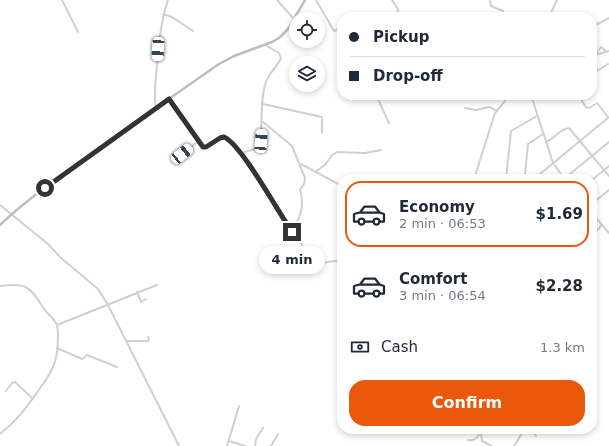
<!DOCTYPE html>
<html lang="en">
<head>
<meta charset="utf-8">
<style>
	body { margin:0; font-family:"DejaVu Sans",sans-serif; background:#f2f2f3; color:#1f2937; height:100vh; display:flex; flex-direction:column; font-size:15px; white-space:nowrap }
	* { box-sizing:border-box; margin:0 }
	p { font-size:13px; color:#747a83 }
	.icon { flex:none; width:22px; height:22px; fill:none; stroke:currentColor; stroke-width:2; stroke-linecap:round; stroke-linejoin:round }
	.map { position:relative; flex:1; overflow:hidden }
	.side { position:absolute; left:337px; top:174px; width:260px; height:260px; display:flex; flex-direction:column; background:#fff; border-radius:16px; box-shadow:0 2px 6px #0003 }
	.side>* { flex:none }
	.banner { position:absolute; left:337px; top:12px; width:260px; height:88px; border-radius:16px; box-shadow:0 2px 6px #0003; display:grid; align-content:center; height:88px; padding:0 12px; background:#fff }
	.tools { position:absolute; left:289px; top:12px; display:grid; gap:8px }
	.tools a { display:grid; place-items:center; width:36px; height:36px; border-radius:50%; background:#fff; box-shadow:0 2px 6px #0003; font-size:20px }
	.end { position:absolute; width:18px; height:18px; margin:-9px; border:5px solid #333; background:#fff; box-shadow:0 0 0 2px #fff }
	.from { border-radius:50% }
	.bubble { position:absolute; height:28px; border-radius:14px; background:#fff; box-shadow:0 2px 6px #0003; font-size:13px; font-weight:700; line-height:28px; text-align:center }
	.car { position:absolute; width:12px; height:24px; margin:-12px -6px; border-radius:5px; box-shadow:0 0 3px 1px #0007; background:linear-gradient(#fff 24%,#345 0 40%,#fff 0 76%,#345 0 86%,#fff 0) }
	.banner b { display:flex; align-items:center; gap:14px; height:38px; font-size:15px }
	.banner b+b { border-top:1px solid #e0e1e3 }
	.banner i { width:10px; height:10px; background:#1f2937 }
	ul { padding:7px 0 0; list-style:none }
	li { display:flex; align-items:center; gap:12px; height:66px; margin:0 8px 6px; padding:0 4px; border:2px solid transparent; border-radius:16px }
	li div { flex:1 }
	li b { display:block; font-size:15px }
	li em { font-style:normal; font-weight:700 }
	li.on { border-color:#ea580c }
	li>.icon { width:36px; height:36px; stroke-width:1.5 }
	.pay { display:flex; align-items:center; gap:10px; height:44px; padding:0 12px; font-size:15px }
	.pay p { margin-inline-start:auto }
	.cta { display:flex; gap:8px; margin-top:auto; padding:8px 12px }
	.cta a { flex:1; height:46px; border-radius:16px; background:#ea580c; color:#fff; font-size:16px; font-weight:700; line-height:46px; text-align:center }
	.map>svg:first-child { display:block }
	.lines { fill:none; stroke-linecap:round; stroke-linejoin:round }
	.street { stroke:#d0d0d0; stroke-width:2 }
	.secondary { stroke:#bdbdbd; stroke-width:2.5 }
	.route { stroke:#333; stroke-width:5 }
</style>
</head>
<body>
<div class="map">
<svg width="609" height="446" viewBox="0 0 609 446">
	<rect width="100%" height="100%" fill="#fff"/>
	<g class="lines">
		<g class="street">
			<path d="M62,0L78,32"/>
			<path d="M277,0L294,19"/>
			<path d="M316,0L334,31L342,28"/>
			<path d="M392,0L398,9V17"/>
			<path d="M490,0L491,6L503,11L504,17"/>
			<path d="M163,14L172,17L193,31"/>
			<path d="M549,17L557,0"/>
			<path d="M598,24L609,18"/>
			<path d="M290,25L296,28"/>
			<path d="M592,30L598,23"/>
			<path d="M265,45L279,53L281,58C277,67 269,73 266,82C259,102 263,127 260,148L244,152L243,155L292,232L306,250L321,263L342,260"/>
			<path d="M315,46L319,40L318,38"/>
			<path d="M595,55L601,47L607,52"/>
			<path d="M592,57L595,55L609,51"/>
			<path d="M592,74L608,64"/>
			<path d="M376,95L389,123"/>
			<path d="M531,95L553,163L564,178"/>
			<path d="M578,95L586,107L589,108L597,103L608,117"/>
			<path d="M169,99L203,147H206L220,138L225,137L228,139L243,154"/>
			<path d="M263,104L322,117V133"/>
			<path d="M156,108C153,94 156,79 157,65C159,42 161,21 168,0"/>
			<path d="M465,108L476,110L489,107L497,111"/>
			<path d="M263,122L292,146L305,178L304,184L300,190C305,208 300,216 292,232"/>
			<path d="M546,142C554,139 561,128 569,128L609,176"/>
			<path d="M182,154L199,141"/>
			<path d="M301,164L342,186"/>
			<path d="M315,172L325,165L332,155L337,152L365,153L381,150"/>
			<path d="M525,174L528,144L543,134"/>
			<path d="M565,178L609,142"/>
			<path d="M474,179L495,113L510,95"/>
			<path d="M506,179L511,131L537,116"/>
			<path d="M534,179L609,117"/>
			<path d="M592,180L609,166"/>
			<path d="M592,204L609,190"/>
			<path d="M0,205L48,244L61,258L98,289L108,305L179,446"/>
			<path d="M592,213L609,233"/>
			<path d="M592,236L602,225"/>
			<path d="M0,286C24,283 30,285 42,306C46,313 54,318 57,325C58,329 58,334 58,337C58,347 57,358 53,367C49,376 44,383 38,391C26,408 17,421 0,434"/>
			<path d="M137,292L141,302L146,299"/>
			<path d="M57,325L157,285"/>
			<path d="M127,341H148L149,340L148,337"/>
			<path d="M57,348L82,359L87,355L117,367"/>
			<path d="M6,391L12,383L15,382L33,399"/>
			<path d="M532,429L536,436"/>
			<path d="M481,433L482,441L492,446"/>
			<path d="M468,440C475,442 480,435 482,429"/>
			<path d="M229,441L245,446"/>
			<path d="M227,446L239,406"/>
			<path d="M255,446L256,439L263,428"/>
			<path d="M271,446L278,434"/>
			<path d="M514,446L521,435"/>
		</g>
		<path class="secondary" d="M0,225C25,201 54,181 82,161C127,128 173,96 219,64L234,56L272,42L279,38L288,29L305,0"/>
	</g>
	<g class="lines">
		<path class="route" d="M45,188L169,99L203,147H206L220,138L224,137C241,144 279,213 292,232"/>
	</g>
</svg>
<div class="tools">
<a><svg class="icon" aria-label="locate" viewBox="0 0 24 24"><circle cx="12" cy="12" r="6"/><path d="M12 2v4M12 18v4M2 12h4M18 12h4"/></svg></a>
<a><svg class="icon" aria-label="layers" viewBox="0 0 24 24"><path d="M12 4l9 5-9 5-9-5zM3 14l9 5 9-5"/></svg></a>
</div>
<i class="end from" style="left:45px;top:188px"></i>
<i class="end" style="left:292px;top:232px"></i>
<div class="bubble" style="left:259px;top:246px;width:66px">4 min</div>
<i class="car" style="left:158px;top:49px;rotate:183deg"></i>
<i class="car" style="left:261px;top:141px;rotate:4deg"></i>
<i class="car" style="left:182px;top:154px;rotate:51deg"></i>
<div class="banner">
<b><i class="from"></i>Pickup</b>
<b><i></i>Drop-off</b>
</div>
<section class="side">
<ul>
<li class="on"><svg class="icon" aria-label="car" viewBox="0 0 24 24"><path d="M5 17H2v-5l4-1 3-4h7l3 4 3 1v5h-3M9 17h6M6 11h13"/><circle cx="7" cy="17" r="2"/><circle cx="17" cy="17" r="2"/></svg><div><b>Economy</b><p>2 min · 06:53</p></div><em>$1.69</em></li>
<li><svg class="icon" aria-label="car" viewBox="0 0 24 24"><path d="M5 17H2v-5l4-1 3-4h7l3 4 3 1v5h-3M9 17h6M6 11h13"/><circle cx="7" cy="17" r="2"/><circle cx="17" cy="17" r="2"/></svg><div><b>Comfort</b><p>3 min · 06:54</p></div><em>$2.28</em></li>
</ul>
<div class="pay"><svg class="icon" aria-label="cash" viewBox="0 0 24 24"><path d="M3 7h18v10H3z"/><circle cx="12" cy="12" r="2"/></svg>Cash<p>1.3 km</p></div>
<div class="cta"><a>Confirm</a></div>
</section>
</div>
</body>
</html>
